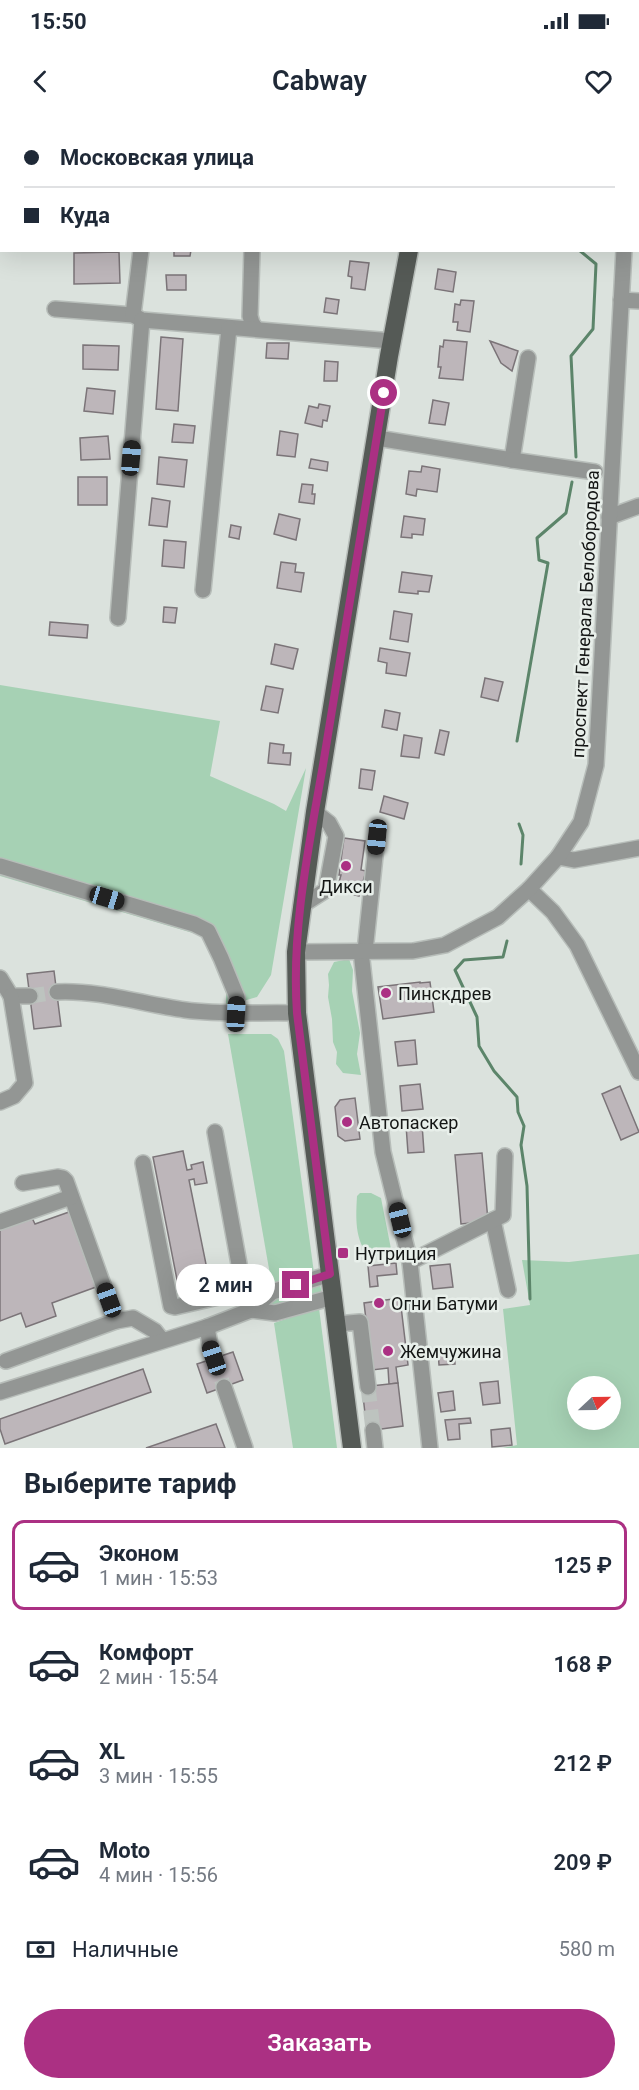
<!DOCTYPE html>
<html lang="ru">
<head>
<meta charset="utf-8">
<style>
	body { margin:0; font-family:Roboto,sans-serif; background:#f2f2f3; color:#1f2937; height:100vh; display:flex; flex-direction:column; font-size:22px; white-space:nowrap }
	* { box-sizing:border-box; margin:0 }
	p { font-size:20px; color:#747a83 }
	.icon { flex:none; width:33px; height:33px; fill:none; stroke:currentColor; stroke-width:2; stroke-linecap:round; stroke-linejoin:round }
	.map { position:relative; height:1328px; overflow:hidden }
	.side { display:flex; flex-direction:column; background:#fff; flex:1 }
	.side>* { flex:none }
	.banner { position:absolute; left:0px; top:0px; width:639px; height:132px; box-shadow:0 6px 24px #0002; display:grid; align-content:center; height:132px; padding:0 24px; background:#fff }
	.needle { width:39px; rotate:68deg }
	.tools { position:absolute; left:567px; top:1256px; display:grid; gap:12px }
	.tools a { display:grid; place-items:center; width:54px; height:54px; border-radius:50%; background:#fff; box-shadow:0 6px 24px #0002; font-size:30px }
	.end { position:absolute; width:27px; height:27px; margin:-14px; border:8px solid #ab3083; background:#fff; box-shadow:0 0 0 3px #fff }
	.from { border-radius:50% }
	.bubble { position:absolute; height:42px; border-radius:21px; background:#fff; box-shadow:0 6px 24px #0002; font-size:20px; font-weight:600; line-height:42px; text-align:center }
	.car { position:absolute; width:18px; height:36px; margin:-18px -9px; border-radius:8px; box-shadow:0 0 4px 2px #0007; background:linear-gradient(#222 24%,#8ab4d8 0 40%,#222 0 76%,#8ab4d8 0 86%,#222 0) }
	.banner b { display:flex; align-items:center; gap:21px; height:57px; font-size:22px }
	.banner b+b { border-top:2px solid #e0e1e3 }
	.banner i { width:15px; height:15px; background:#1f2937 }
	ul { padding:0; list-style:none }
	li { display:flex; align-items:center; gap:18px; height:90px; margin:0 12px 9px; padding:0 12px; border:3px solid transparent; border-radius:12px }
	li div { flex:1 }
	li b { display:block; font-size:22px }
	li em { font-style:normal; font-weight:600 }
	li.on { border-color:#ab3083 }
	li>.icon { width:54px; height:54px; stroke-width:1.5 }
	h2 { padding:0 24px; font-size:27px; line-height:72px }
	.pay { display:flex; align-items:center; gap:15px; height:66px; padding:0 24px; font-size:22px }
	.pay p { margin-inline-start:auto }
	.cta { display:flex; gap:12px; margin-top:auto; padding:12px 24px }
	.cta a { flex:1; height:69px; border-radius:36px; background:#ab3083; color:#fff; font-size:24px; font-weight:600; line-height:69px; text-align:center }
	.status { display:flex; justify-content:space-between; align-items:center; height:42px; padding:0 30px; background:#fff; direction:ltr }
	.status svg { height:16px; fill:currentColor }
	header { display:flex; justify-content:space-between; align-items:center; height:78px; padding:0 24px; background:#fff; font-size:27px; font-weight:600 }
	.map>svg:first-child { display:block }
	.green { fill:#a6d1b4; fill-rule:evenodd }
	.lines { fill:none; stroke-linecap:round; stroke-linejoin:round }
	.stream { stroke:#5c856a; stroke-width:3 }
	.building { fill:#bdb6ba; stroke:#7b7478; stroke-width:1.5 }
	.minor-tunnel { stroke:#bdc3bf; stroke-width:15; stroke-dasharray:15 8; stroke-linecap:butt }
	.minor-casing { stroke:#b7bdb9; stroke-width:18 }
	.major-casing { stroke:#b7bdb9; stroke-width:21 }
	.minor { stroke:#939694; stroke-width:15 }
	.major { stroke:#555a56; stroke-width:18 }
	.route { stroke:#ab3083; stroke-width:8 }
	.poi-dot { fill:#ab3083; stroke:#e8efea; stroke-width:2 }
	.labels { text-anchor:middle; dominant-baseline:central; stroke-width:5; stroke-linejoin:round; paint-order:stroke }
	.street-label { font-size:18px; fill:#141615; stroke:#e8efea }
	.poi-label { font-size:18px; fill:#141615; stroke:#e8efea; text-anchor:start }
</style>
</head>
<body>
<div class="status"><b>15:50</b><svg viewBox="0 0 49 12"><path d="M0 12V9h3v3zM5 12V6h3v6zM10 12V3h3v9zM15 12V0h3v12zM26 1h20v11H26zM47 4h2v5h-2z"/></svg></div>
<header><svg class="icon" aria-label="back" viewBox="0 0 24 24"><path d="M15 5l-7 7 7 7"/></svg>Cabway<svg class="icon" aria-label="heart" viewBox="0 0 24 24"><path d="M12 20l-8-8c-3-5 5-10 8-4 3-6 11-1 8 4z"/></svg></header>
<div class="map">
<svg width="639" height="1328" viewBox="0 0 639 1328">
	<rect width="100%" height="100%" fill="#dbe2dd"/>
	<g class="green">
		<path d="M0,565L220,601L210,656L274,684L286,691L306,648L271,855L257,877L226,886V865L203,816L0,756Z"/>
		<path d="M349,839L353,850L352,871L360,913L357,934L361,955L343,953L336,944L337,932L333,922L332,899L328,877L329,865L328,854L334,842Z"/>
		<path d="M228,914H271L278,919L284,931L314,1153L272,1166Z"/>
		<path d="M360,1073H371L381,1078L392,1134L370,1136C354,1122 356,1095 357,1076Z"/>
		<path d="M639,1134V1328H503L517,1325L503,1189L530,1185L522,1140L569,1142ZM578,1266H610V1299H578Z"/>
		<path d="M320,1164L322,1174L276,1189L268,1186L275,1179Z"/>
		<path d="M319,1188L337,1328H293L274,1203Z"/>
	</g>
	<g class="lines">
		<g class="stream">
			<path d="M563,0V2"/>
			<path d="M576,337L571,236L593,209L596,144L579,130"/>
			<path d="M517,621L548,443L539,440L537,418L566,393L572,362"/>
			<path d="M519,704L523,715L521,744"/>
			<path d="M507,821L503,837L464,840L455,850L477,897L479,926L494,951L517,977L518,992L524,1006L521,1025L527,1066L530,1179"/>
		</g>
	</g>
	<g class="building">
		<path d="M174,130H191L190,136H174Z"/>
		<path d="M119,132L120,163L74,164V133Z"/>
		<path d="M350,141L369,143L365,170L351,168L352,157L348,156Z"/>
		<path d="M438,149L456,152L453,172L435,169Z"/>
		<path d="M166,155H186V170H167Z"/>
		<path d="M326,178L339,180L337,194L324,192Z"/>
		<path d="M461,180L474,181L470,212L457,210L458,202H453L455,184L460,185Z"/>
		<path d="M161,217L183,219L178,291L156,289Z"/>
		<path d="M444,220L467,222L463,260L439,258L441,247H438L440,226L443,227Z"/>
		<path d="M490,221L518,231L512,251L501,243Z"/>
		<path d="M267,223H289L288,239L266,238Z"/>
		<path d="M83,225L119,226L118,250L83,249Z"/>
		<path d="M325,241L338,242L337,261H324Z"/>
		<path d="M87,268L115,271L113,294L84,291Z"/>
		<path d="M433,280L449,283L445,305L429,303Z"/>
		<path d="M319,284L330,286L327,301L323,300L322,307L305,303L309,286L318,288Z"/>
		<path d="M174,304L195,306L193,323L172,322Z"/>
		<path d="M280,311L298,314L295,337L277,335Z"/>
		<path d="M108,316L110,339L81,340L80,318Z"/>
		<path d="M159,337L187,340L184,367L157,364Z"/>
		<path d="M311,339L328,342L327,351L309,348Z"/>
		<path d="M422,346L440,349L437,372L417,369L416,376L406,374L409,351L421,352Z"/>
		<rect x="78" y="357" width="29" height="28"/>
		<path d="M302,364L313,365L312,374H315L314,384L299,382Z"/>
		<path d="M152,378L170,381L167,407L149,405Z"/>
		<path d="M279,394L300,399L296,420L274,414Z"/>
		<path d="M404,396L425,399L423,415L412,414V418L401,417Z"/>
		<path d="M231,405L241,407L239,419L229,417Z"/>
		<path d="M164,420L186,422L184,448L162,446Z"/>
		<path d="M281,442L296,444L295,452L304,453L301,472L277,468Z"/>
		<path d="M402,452L432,456L429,472L418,471V474L399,472Z"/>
		<path d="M164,487L177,488L175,503L163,502Z"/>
		<path d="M394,491L412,494L408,522L390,519Z"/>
		<path d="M50,502L88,505L87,518L49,515Z"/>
		<path d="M275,524L298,529L293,549L271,544Z"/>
		<path d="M380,528L410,533L406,556L386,553L387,543L378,541Z"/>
		<path d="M485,558L503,562L498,581L481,577Z"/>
		<path d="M266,566L283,569L278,593L261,590Z"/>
		<path d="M385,590L400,593L397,610L382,607Z"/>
		<path d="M440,610L449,612L444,635L435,633Z"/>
		<path d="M404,615L422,618L419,638L401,636Z"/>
		<path d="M270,623L284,625L283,633H291L290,645L268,643Z"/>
		<path d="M361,649L375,651L372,670L359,668Z"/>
		<path d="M384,676L408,683L404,699L380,692Z"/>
		<path d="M344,718L365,721L361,750L366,751L359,776L337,770L341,755H339Z"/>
		<path d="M54,851L61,906L34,909L27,854Z"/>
		<path d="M420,862V863L430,862L434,892L383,899L378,867Z"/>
		<path d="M415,920L417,944L398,946L395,922Z"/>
		<path d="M420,964L423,989L402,991L400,966Z"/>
		<path d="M620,966L639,1012L621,1020L602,974Z"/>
		<path d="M355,978L360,1019L345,1021L338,1016L335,987L340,980Z"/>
		<path d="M422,1004L424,1032L408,1033L406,1005Z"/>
		<path d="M183,1031L187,1050L192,1049L191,1045L203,1042L207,1063L195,1065L194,1059L189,1060L211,1169L180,1175L153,1037Z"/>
		<path d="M482,1033L488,1101L461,1104L455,1035Z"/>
		<path d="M69,1092L96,1167L52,1183L56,1196L26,1207L21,1193L0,1201V1109L32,1098L35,1104Z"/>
		<path d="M396,1143L397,1154L377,1156L378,1166L370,1167L368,1146Z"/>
		<path d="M450,1144L453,1167L433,1169L430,1146Z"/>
		<path d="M400,1178L408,1245L396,1247L398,1263L389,1264L388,1248L372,1250L364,1183Z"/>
		<path d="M454,1229L455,1244L439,1245L438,1230Z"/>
		<path d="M233,1232L243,1260L207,1273L197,1244Z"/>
		<path d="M143,1249L151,1272L5,1324L0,1309V1299Z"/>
		<path d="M498,1261L500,1283L483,1285L480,1263Z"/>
		<path d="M398,1263L403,1306L367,1311L362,1267Z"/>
		<path d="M453,1271L455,1290L441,1292L438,1273Z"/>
		<path d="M470,1298L471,1303L459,1304L460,1319L448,1320L445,1300Z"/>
		<path d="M216,1304L225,1328H146Z"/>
		<path d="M510,1308L512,1325L492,1327L491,1310Z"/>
	</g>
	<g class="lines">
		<g class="minor-tunnel">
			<path d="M30,876L57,872"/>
			<path d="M214,1238L224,1267"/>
			<path d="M368,1267L373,1310"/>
		</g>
		<defs>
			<g id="minor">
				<path d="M157,2V0"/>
				<path d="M255,2V0"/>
				<path d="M632,2V0"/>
				<path d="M638,22H639"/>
				<path d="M638,102H639"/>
				<path d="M252,130L250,196L252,203L256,209"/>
				<path d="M621,180L639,181"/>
				<path d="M55,189L133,195L142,200L392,221"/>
				<path d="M133,195L141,130"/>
				<path d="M377,318L512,340L528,238"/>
				<path d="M512,340L595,352"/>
				<path d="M609,397L639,386"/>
				<path d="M203,470L229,208"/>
				<path d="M118,498L142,200"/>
				<path d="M558,737L574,740L639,728"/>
				<path d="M0,746L194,804L208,811L221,838L237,877L236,894"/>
				<path d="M529,769L553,792L577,825L639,952"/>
				<path d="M301,786L326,770L336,716L329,703L315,692"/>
				<path d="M361,831L383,1032L410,1142L430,1328"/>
				<path d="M365,831L377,717"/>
				<path d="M296,832L413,831L445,825L498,797L529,769L558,737L581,702L596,645L624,130"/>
				<path d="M0,858L11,876H30"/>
				<path d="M57,872C100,870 142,884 185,890C222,895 259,892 297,893"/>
				<path d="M0,982L14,976L25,963L11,876"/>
				<path d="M215,1012L243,1166L255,1165L272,1172"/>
				<path d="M143,1043L171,1186L175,1187L227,1175L243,1166"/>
				<path d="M23,1063L58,1057L63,1058L66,1061L116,1201"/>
				<path d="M493,1100L508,1170"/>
				<path d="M0,1102L71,1077"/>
				<path d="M410,1142L503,1095L505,1036"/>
				<path d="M251,1190L275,1193L333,1177"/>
				<path d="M337,1204L360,1202L368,1267"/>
				<path d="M207,1207L210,1225L214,1238"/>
				<path d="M6,1241L116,1201L133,1198L155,1211L162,1220"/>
				<path d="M224,1267L245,1328"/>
				<path d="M0,1272L207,1207L251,1190L272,1172L330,1154"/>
				<path d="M373,1310L375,1328"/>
			</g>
			<g id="major">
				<path d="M421,0V2"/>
				<path d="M352,1328L297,893L296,832L315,692L389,236L409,130"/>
			</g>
		</defs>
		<use href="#minor" class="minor-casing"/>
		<use href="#major" class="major-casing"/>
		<use href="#minor" class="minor"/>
		<use href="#major" class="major"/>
	</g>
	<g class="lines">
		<path class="route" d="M296,1165L330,1154L297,893C291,810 309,726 323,645C343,521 364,397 384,273"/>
	</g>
	<g class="poi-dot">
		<circle cx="346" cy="746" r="6"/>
		<circle cx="386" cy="873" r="6"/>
		<circle cx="347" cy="1002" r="6"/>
		<rect x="337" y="1127" width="12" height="12" rx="3"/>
		<circle cx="379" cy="1183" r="6"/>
		<circle cx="388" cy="1231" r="6"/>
	</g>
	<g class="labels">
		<g class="street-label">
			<text transform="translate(585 494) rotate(-87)">проспект Генерала Белобородова</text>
		</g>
		<g class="poi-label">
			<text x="346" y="766" text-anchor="middle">Дикси</text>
			<text x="398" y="873">Пинскдрев</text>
			<text x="359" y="1002">Автопаскер</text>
			<text x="355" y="1133">Нутриция</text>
			<text x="391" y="1183">Огни Батуми</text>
			<text x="400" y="1231">Жемчужина</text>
		</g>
	</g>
</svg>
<div class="tools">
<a><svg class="needle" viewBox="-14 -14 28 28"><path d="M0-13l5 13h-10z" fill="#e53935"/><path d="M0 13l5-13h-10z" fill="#747a83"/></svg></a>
</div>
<i class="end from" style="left:384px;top:273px"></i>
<i class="end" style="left:296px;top:1165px"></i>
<div class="bubble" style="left:176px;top:1144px;width:99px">2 мин</div>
<i class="car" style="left:131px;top:338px;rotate:5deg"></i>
<i class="car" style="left:377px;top:717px;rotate:186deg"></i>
<i class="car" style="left:107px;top:778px;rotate:107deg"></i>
<i class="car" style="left:236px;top:894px;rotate:3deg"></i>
<i class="car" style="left:400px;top:1100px;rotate:346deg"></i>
<i class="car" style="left:109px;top:1180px;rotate:340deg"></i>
<i class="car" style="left:214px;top:1238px;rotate:341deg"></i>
<div class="banner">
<b><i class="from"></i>Московская улица</b>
<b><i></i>Куда</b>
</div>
</div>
<section class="side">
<h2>Выберите тариф</h2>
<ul>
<li class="on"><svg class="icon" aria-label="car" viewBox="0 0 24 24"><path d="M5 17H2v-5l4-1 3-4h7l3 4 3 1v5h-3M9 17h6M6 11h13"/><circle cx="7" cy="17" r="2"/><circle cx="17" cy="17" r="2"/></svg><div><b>Эконом</b><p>1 мин · 15:53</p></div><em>125 ₽</em></li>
<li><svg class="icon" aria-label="car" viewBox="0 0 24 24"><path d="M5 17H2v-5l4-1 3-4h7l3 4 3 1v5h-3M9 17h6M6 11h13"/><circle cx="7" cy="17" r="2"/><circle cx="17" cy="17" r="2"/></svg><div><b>Комфорт</b><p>2 мин · 15:54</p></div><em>168 ₽</em></li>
<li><svg class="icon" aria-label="car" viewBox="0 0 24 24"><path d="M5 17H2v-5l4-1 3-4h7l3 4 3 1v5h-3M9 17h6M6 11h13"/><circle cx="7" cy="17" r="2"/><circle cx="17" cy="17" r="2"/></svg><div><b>XL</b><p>3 мин · 15:55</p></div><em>212 ₽</em></li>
<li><svg class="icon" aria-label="car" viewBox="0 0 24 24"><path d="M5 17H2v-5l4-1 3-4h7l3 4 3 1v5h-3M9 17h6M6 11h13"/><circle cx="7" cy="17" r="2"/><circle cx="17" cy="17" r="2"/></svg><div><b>Moto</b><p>4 мин · 15:56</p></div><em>209 ₽</em></li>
</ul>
<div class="pay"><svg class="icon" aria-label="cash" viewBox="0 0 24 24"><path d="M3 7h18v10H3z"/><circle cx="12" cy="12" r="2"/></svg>Наличные<p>580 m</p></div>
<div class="cta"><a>Заказать</a></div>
</section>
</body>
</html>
